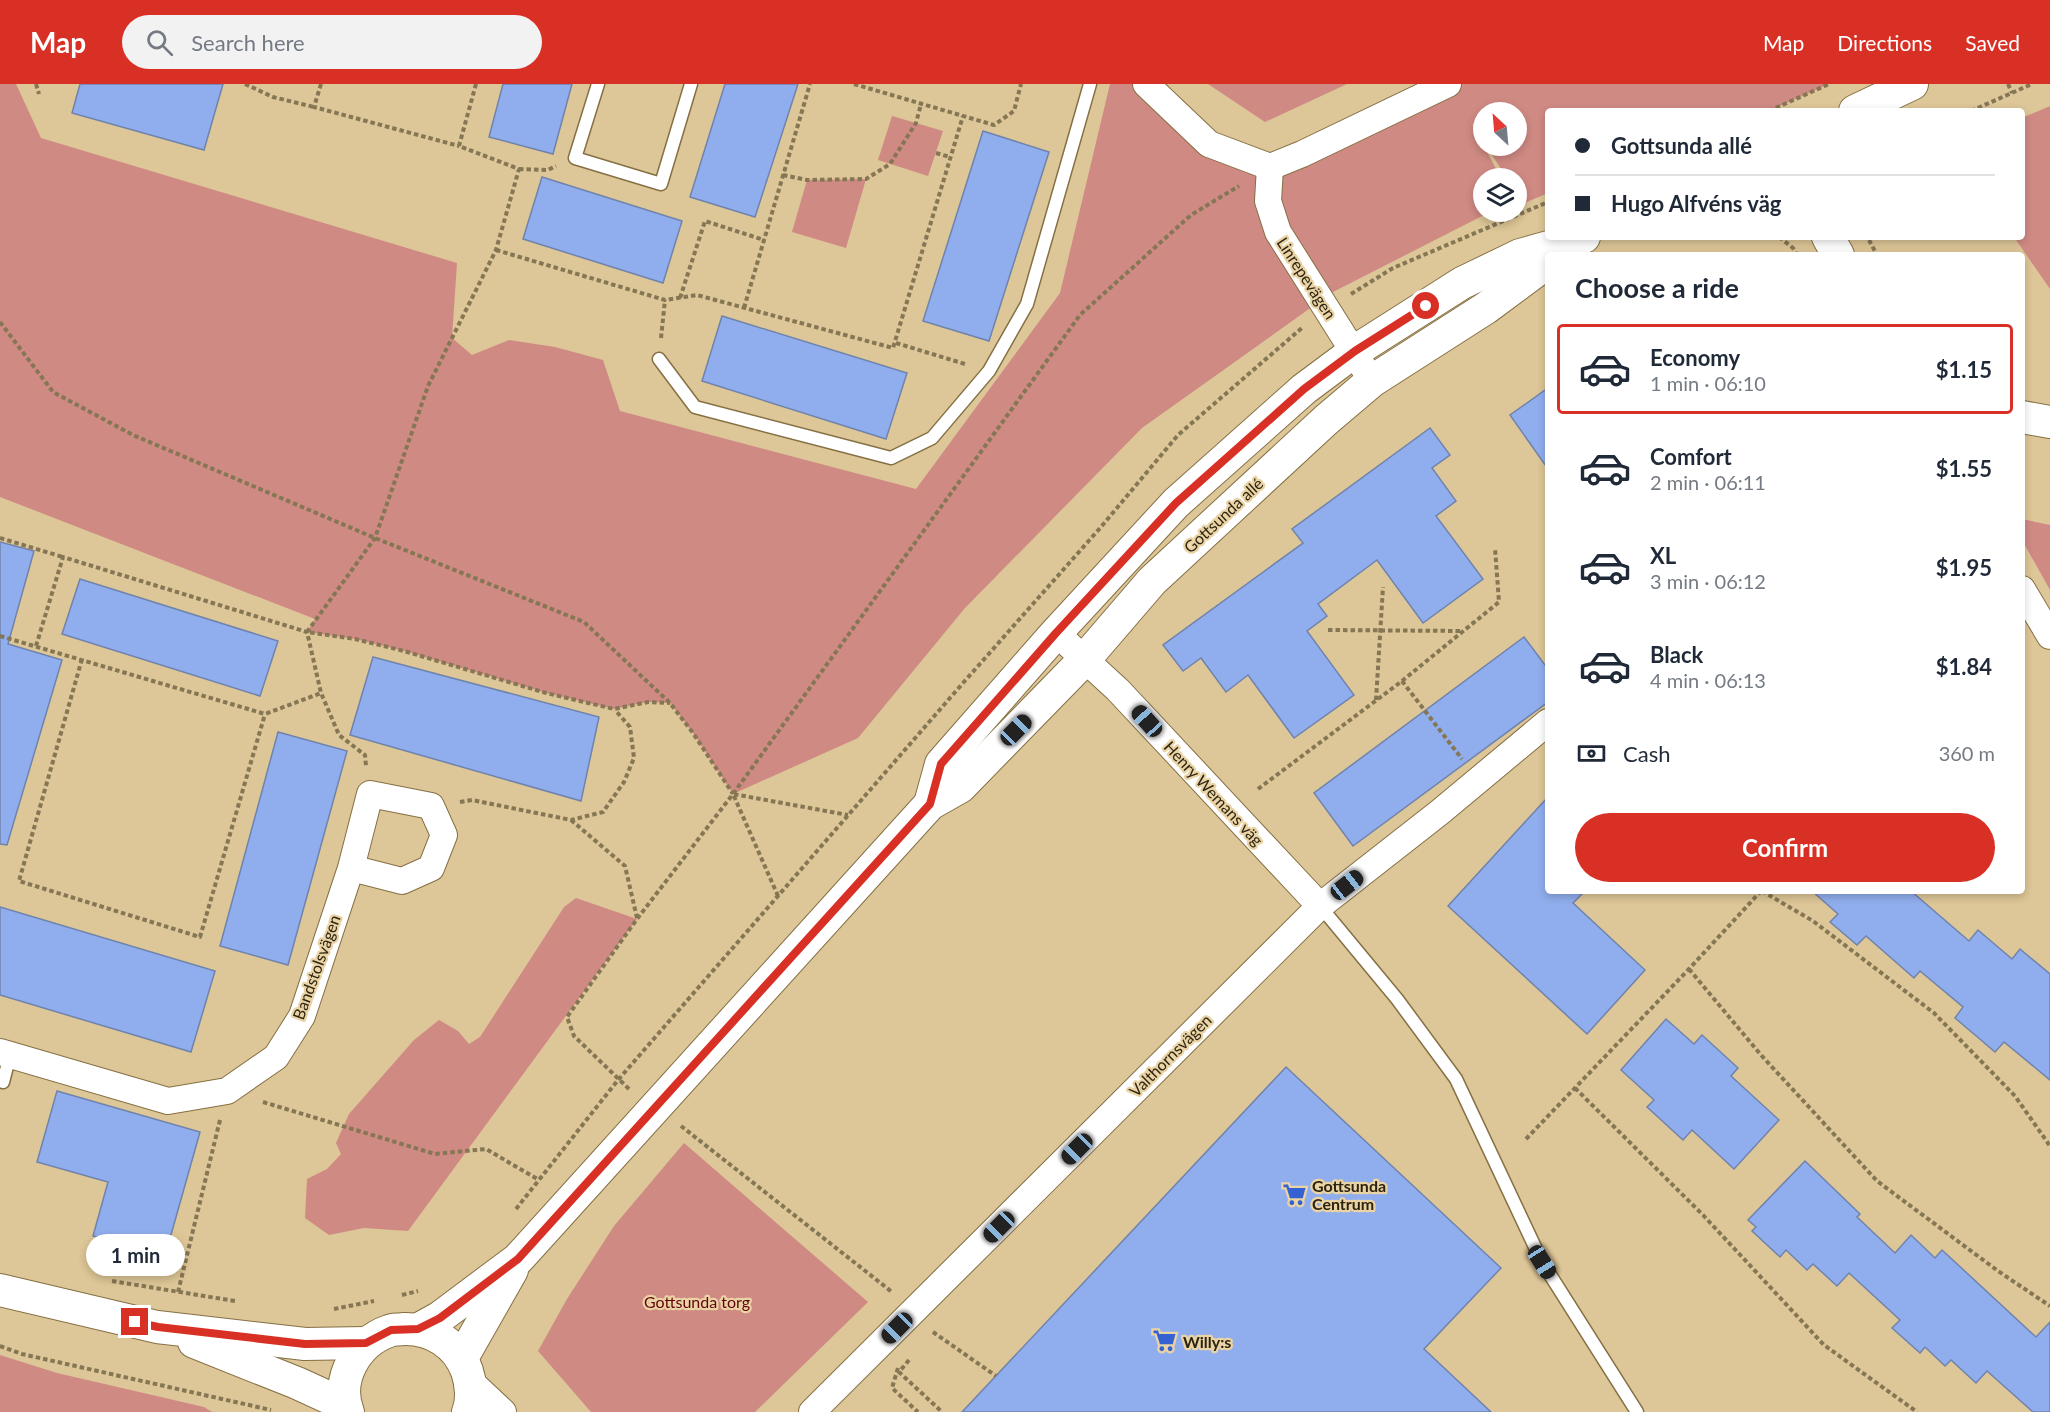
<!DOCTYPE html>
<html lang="en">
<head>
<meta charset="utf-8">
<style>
	body { margin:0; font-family:Lato,sans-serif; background:#f2f2f3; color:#1f2937; height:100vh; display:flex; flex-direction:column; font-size:22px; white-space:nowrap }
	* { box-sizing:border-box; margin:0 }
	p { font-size:20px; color:#747a83 }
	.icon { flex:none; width:33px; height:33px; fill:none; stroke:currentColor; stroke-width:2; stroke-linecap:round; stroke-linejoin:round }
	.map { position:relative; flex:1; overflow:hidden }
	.panel { position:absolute; left:1545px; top:168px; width:480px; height:642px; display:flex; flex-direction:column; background:#fff; border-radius:6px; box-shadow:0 3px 9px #0003 }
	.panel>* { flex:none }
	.top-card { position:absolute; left:1545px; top:24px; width:480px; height:132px; border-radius:6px; box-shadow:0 3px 9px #0003; display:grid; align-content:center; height:132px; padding:0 30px; background:#fff }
	.needle { width:39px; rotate:334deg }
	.fabs { position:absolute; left:1473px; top:18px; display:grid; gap:12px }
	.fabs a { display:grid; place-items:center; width:54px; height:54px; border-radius:50%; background:#fff; box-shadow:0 3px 9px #0003; font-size:30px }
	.end { position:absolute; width:27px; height:27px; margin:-14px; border:8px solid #d93025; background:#fff; box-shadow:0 0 0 3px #fff }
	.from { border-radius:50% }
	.bubble { position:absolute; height:42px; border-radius:21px; background:#fff; box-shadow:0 3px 9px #0003; font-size:20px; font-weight:700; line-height:42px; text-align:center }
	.car { position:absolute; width:18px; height:36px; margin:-18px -9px; border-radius:8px; box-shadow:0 0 4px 2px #0007; background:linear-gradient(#222 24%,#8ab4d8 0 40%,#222 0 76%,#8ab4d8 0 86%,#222 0) }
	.top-card b { display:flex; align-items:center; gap:21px; height:57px; font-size:22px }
	.top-card b+b { border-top:2px solid #e0e1e3 }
	.top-card i { width:15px; height:15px; background:#1f2937 }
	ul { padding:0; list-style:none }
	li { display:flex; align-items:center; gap:18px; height:90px; margin:0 12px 9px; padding:0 18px; border:3px solid transparent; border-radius:6px }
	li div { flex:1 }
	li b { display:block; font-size:22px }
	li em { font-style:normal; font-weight:700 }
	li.on { border-color:#d93025 }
	li>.icon { width:54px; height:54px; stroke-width:1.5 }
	h2 { padding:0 30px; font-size:27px; line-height:72px }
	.pay { display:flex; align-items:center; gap:15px; height:66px; padding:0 30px; font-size:22px }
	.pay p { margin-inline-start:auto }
	.action { display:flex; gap:12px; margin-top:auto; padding:12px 30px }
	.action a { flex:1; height:69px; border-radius:36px; background:#d93025; color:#fff; font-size:24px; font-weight:700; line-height:69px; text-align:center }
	header { display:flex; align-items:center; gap:36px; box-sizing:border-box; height:84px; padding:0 30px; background:#d93025; color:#fff }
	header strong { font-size:28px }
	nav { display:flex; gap:33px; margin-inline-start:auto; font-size:21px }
	.search { width:420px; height:54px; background:#f2f2f3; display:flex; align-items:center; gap:15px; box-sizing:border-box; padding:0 21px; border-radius:33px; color:#747a83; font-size:22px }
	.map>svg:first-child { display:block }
	.green { fill:#d08a84 }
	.building { fill:#90aeed; stroke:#6f83ac; stroke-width:1.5 }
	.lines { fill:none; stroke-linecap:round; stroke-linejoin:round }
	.service-casing { stroke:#857044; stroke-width:15 }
	.minor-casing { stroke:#857044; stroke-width:28 }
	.tertiary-casing { stroke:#857044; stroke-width:34 }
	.path { stroke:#857654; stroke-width:4; stroke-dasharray:4.5 3; stroke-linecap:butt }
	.service { stroke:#fff; stroke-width:12 }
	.minor { stroke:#fff; stroke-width:26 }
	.tertiary { stroke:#fff; stroke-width:32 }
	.route { stroke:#d93025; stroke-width:8 }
	.labels { text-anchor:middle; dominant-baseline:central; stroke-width:4.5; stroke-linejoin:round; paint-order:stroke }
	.street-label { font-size:16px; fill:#2c2411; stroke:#ead3a4 }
	.poi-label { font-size:16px; font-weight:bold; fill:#2c2411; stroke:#ead3a4; text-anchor:start }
	.park-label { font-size:16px; fill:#64020d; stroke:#ead3a4 }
</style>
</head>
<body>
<header>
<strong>Map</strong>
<div class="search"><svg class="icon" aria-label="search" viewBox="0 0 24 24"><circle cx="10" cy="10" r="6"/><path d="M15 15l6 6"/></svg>Search here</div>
<nav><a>Map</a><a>Directions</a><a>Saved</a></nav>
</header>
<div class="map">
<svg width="2050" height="1328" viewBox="0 0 2050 1328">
	<rect width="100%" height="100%" fill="#ddc697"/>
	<g class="green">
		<path d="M0,0H16L41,54L457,179L452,254L472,271L509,256L555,263L603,276L620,327L916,405L1060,209L1110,0H1146L1209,60L1270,82L1448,0H1829L1769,27H1548V109L1522,120L1517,111L1516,94H1507L1486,62H1516V28H1484L1483,57L1470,36L1501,94H1484V128H1490L1333,208L1142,344L965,524L858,654L733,710L693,649L670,619L648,618L614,625L546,609L404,567L355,555L307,548L315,535L0,413Z"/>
		<path d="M1208,0H1347L1265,38Z"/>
		<path d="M2050,22V205L2014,153H2022V34Z"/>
		<path d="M892,32L943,47L928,92L878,76Z"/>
		<path d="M866,95L846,164L792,148L807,96Z"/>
		<path d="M2022,435L2050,441V506L2022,456Z"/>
		<path d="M576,814L637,835L408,1147L364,1144L329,1151L305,1134L307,1095L327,1085L341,1070L336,1059L349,1030L414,956L439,936L458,947L469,960L480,953L564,823Z"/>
		<path d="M684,1059L868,1218L755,1328H591L538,1267L567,1215L614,1142Z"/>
		<path d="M0,1271L57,1289L204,1323L212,1328H0Z"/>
	</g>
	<g class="building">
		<path d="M80,0H223L204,66L72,29Z"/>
		<path d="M503,0H572L553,70L489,53Z"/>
		<path d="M725,0H798L755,133L690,113Z"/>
		<path d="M983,47L1049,68L989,257L923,237Z"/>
		<path d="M542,93L682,137L663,199L523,155Z"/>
		<path d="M722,232L907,289L886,355L702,297Z"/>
		<path d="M1548,304V385L1510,331Z"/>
		<path d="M1430,344L1450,371L1432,384L1456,417L1436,432L1483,495L1423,539L1377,476L1318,520L1327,532L1307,547L1354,611L1294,654L1248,591L1226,608L1201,574L1183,587L1163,561L1303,459L1292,445Z"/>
		<path d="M0,458L34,467L8,560L62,576L7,761L0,760Z"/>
		<path d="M80,495L278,557L260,612L62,550Z"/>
		<path d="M1524,553L1548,585V618L1353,762L1314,709Z"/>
		<path d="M373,573L599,633L581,717L350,651Z"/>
		<path d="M278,648L347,667L288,881L220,862Z"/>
		<path d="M1548,713V807H1585L1573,819L1645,886L1587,950L1448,822Z"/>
		<path d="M1812,807H1911L1969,857L1978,846L2012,875L2020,865L2050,890V996L2004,958L1995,968L1955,934L1963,923L1920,887L1914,894L1866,852L1857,861L1830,838L1838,830Z"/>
		<path d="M0,823L215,887L191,968L0,911Z"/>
		<path d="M1666,935L1694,960L1702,951L1738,984L1731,992L1779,1036L1734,1085L1692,1046L1683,1056L1647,1023L1654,1016L1621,986Z"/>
		<path d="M1286,983L1501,1184L1424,1265L1491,1328H962Z"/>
		<path d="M57,1007L200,1048L165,1172L93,1152L108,1098L37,1078Z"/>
		<path d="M1805,1077L1860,1130L1857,1133L1895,1169L1911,1151L1935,1174L1942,1166L2036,1253L2050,1238V1328H2033L1987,1287L1976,1299L1951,1276L1945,1282L1925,1263L1920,1269L1892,1244L1900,1236L1849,1189L1837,1202L1813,1180L1807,1186L1786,1166L1780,1173L1752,1147L1756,1143L1748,1136Z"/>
	</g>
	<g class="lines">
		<defs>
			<g id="service">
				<path d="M598,0L575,74L661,100L691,0"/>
				<path d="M659,275L695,323L891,374L932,354L989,287L1027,220L1090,0"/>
				<path d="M1320,822L1397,915L1456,995L1542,1178L1637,1328"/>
				<path d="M3,998L10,971"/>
			</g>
			<g id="minor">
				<path d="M1146,0L1209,60L1270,83L1302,70L1448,0"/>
				<path d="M1270,83L1268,117L1278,148L1372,297"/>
				<path d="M2022,505L2050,552"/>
				<path d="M1056,549L1118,606L1320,822"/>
				<path d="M0,968L168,1017L227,1007L276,973L302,932L351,784L370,710L431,722L444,751L431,784L402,797L351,784"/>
				<path d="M471,1298L503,1328"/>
				<path d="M812,1328L1320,822L1440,728L1548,638"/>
			</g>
			<g id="tertiary">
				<path d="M1855,27L1912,0"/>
				<path d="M1828,153L1838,171"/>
				<path d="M2022,333L2050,338"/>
				<path d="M930,720L941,680L1056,549L1176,419L1304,305L1355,267L1462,199L1520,171L1584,153"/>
				<path d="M0,1206L157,1243L305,1260L366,1259"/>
				<path d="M419,1245L439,1234L518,1175L930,720L960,703L1085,575L1152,497L1326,336L1372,297L1486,224L1548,178"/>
				<path d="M194,1258L297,1299L345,1321"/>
				<path d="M462,1274L512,1186"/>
				<path d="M348,1328C335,1295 357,1258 389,1247C393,1245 399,1246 403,1245C432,1244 457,1260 467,1287C471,1299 473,1316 468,1328"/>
			</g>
		</defs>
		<use href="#service" class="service-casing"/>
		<use href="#minor" class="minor-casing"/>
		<use href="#tertiary" class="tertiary-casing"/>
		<g class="path">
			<path d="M36,0L39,10"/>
			<path d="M245,0L273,13L314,23"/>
			<path d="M321,0L314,23L459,62"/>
			<path d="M476,0L459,62L519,85L496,166L428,302L375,454L307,548L355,555L404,567L546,609L614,625L648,618L670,619"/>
			<path d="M854,0L994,41L1014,27L1021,0"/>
			<path d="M2008,0L2012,9"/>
			<path d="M1769,27L1829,0"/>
			<path d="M1971,27L2032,0"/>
			<path d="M936,69L950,73"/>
			<path d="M519,85L548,86L556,82"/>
			<path d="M783,91L807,96L866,95L890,80L916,39L921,20"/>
			<path d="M1779,153L1793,164L1797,171"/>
			<path d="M1869,156L1877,171"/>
			<path d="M496,166L665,216L697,211L893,264L963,32"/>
			<path d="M1351,210L1393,184L1548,118"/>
			<path d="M680,214L705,137L764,156"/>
			<path d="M744,224L810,0"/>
			<path d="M0,238L53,308L133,351L375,454L584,538L670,619L693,649L733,710"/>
			<path d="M661,254L665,216"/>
			<path d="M896,259L965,280"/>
			<path d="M0,454L63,473"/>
			<path d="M1328,546L1462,547"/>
			<path d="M0,552L265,630L321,609"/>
			<path d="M36,562L63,473L307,548L321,609L339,651L365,671L366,682"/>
			<path d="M82,575L19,797L200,853L265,630"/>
			<path d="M1402,597L1462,675"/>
			<path d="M1376,616L1383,503"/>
			<path d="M1258,705L1402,597L1499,518L1495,464"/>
			<path d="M460,718L472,716L571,736L603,728L624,698L634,674L630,643L615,626"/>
			<path d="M571,736L625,782L637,834"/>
			<path d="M1762,807L1813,837L1934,929L2015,1012L2050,1062"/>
			<path d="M778,812L733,710L848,731"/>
			<path d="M1689,885L1761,971L1877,1097L1998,1187L2050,1222"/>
			<path d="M1575,1004L1703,1131L1824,1261L1917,1328"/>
			<path d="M629,1005L574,952L567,933L637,835L733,710L1080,231L1191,131L1239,102"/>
			<path d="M263,1018L435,1070L486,1065L539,1096"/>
			<path d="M681,1042L892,1208"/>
			<path d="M1526,1055L1689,885L1761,807"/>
			<path d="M516,1125L618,996L963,599L1101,443L1178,351L1303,243"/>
			<path d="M112,1197L235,1217"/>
			<path d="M178,1208L220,1036"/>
			<path d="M402,1211L418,1207"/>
			<path d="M334,1225L374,1217"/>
			<path d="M933,1248L996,1292"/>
			<path d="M0,1262L22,1270L271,1326"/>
			<path d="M909,1276L899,1288L942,1328"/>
			<path d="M898,1284L892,1304L918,1328"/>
		</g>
		<use href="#service" class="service"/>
		<use href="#minor" class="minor"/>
		<use href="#tertiary" class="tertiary"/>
	</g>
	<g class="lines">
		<path class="route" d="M135,1238L158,1243L305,1260L366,1259L391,1246L418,1245L440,1234L518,1175L930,720L941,680L1056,549L1176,419L1304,305L1355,267L1426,222"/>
	</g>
	<defs>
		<symbol id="supermarket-bare" viewBox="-9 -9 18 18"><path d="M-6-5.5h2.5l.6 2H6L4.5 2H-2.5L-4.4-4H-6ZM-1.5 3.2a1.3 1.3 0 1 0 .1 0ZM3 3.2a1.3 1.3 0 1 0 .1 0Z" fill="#3562d2" stroke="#ead3a4" stroke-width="2.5" paint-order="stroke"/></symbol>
	</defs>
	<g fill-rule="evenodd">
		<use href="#supermarket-bare" x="1278" y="1094" width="33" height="33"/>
		<use href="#supermarket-bare" x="1148" y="1240" width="33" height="33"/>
	</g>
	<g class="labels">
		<g class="street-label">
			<text transform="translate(1307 194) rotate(57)">Linrepevägen</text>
			<text transform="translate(1223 431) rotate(-43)">Gottsunda allé</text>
			<text transform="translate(1214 709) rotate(47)">Henry Wemans väg</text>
			<text transform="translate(316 883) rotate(-70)">Bandstolsvägen</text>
			<text transform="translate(1170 971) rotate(-45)">Valthornsvägen</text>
		</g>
		<g class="poi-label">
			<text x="1312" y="1101">Gottsunda<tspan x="1312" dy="18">Centrum</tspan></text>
			<text x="1183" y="1257">Willy:s</text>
		</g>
		<g class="park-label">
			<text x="697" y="1217">Gottsunda torg</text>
		</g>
	</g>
</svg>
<div class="fabs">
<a><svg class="needle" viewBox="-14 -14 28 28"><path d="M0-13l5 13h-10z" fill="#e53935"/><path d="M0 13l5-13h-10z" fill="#747a83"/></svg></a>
<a><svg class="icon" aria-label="layers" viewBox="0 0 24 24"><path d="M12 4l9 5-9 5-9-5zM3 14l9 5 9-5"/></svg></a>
</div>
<i class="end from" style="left:1426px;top:222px"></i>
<i class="end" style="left:135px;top:1238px"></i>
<div class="bubble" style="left:86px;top:1150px;width:99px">1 min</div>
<i class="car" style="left:1147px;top:637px;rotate:318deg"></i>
<i class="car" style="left:1016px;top:646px;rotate:45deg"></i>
<i class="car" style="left:1347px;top:801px;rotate:52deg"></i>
<i class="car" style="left:1077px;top:1065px;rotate:225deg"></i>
<i class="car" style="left:999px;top:1143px;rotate:225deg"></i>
<i class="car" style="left:1542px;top:1178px;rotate:148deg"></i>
<i class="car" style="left:897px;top:1244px;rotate:225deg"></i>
<div class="top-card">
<b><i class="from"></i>Gottsunda allé</b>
<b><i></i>Hugo Alfvéns väg</b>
</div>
<section class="panel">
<h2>Choose a ride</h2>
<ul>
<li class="on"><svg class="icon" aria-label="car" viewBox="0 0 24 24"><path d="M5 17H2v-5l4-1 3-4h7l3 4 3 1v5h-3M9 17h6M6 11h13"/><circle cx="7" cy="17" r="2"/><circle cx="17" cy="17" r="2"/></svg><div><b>Economy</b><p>1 min · 06:10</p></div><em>$1.15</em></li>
<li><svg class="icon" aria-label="car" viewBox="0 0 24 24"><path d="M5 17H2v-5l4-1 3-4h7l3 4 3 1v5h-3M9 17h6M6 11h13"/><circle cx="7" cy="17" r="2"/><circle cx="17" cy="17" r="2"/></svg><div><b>Comfort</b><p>2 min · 06:11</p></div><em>$1.55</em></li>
<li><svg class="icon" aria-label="car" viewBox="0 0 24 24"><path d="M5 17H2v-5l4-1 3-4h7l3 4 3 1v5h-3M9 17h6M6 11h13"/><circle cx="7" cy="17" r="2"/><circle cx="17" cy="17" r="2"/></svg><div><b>XL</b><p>3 min · 06:12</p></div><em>$1.95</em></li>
<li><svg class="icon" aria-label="car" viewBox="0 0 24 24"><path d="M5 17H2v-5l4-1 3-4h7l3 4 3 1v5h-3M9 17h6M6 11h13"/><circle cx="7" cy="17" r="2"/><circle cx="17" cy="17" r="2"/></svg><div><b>Black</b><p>4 min · 06:13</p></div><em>$1.84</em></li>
</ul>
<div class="pay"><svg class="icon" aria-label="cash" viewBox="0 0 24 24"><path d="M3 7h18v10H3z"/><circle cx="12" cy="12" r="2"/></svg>Cash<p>360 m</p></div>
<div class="action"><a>Confirm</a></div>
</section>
</div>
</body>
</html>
